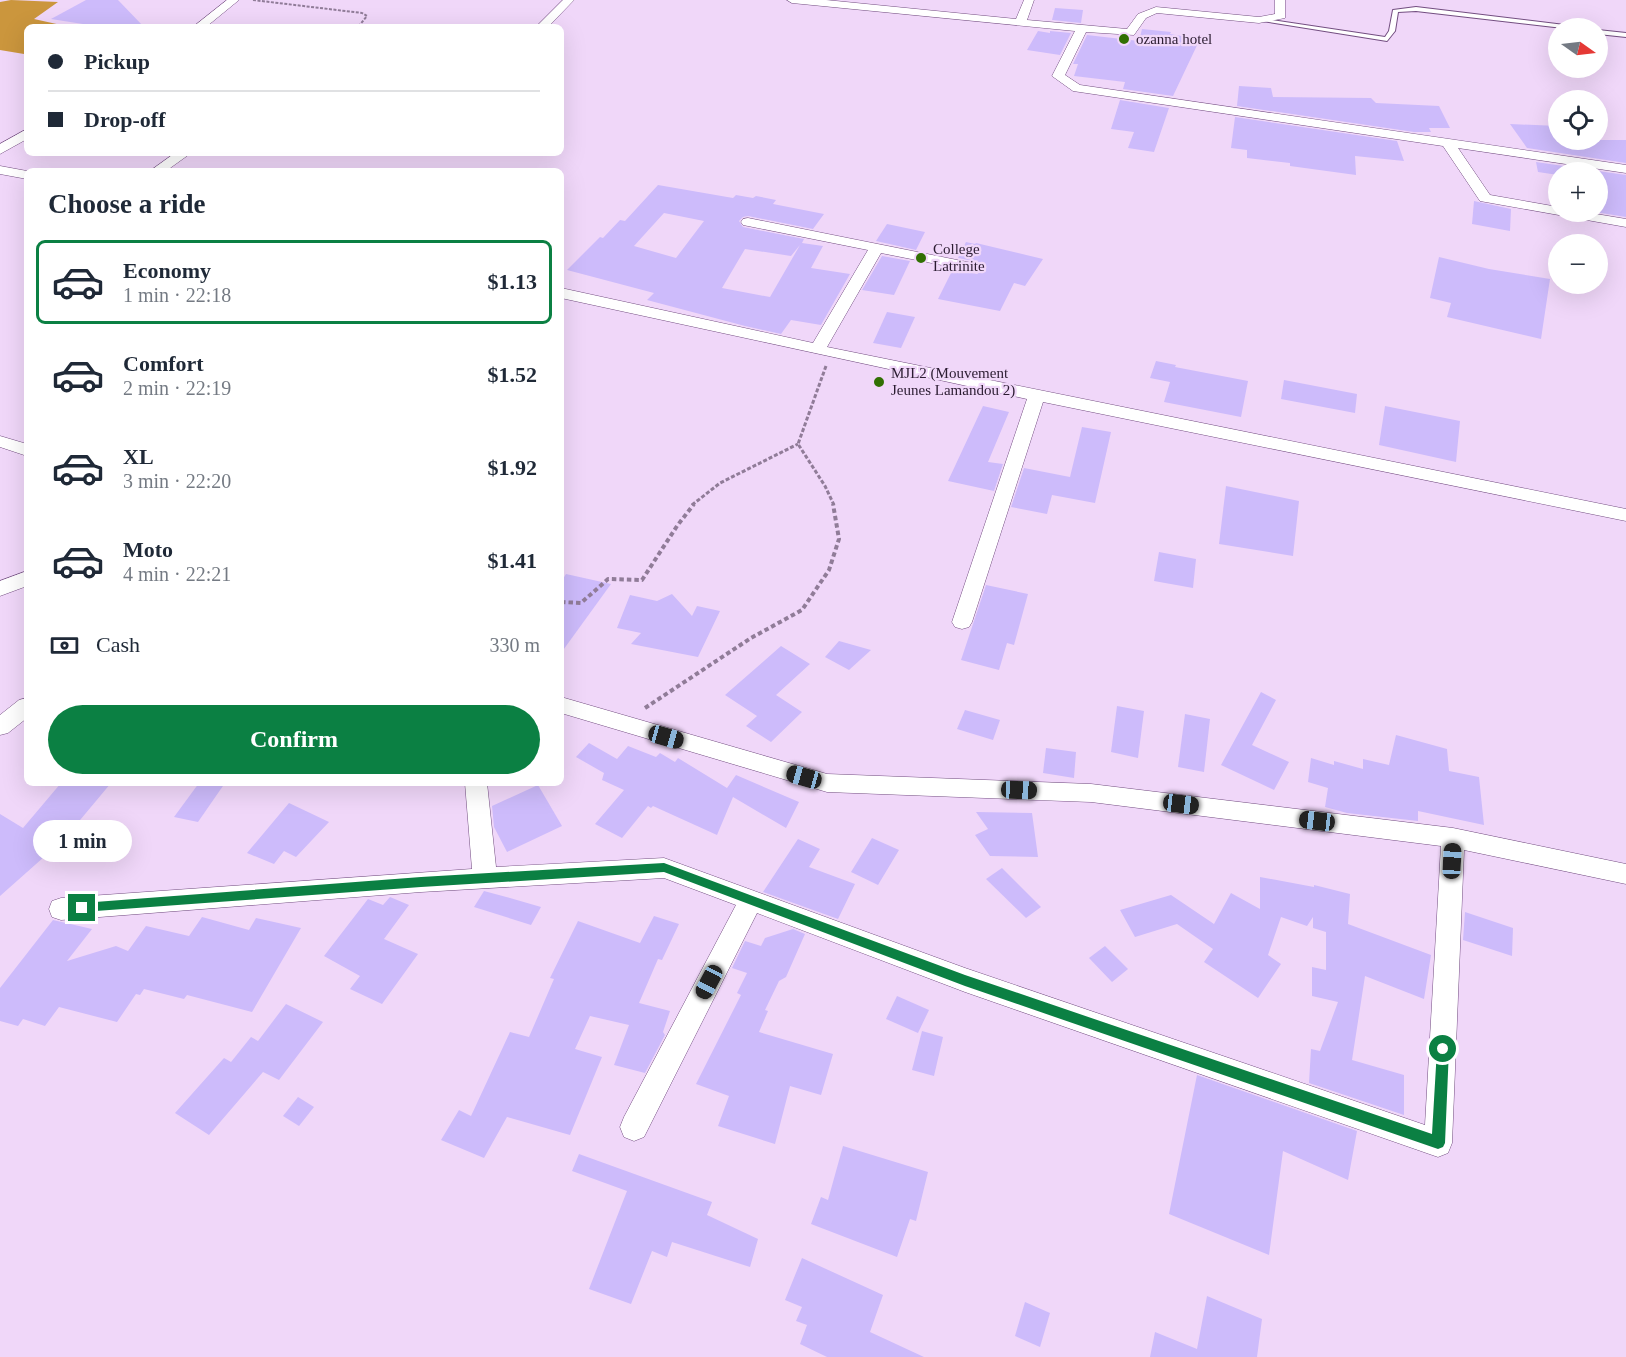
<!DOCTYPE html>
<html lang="en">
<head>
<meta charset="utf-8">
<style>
	body { margin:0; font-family:Georgia,serif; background:#f2f2f3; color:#1f2937; height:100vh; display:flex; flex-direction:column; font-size:22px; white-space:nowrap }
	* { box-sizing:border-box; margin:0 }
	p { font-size:20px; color:#747a83 }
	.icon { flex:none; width:33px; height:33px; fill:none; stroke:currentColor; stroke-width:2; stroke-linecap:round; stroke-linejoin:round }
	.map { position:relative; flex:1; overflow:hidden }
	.details { position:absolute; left:24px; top:168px; width:540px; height:618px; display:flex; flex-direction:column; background:#fff; border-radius:9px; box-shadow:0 6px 24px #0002 }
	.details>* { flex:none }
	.top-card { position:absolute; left:24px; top:24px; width:540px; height:132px; border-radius:9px; box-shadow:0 6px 24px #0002; display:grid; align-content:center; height:132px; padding:0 24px; background:#fff }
	.needle { width:39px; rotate:104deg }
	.controls { position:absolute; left:1548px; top:18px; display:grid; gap:12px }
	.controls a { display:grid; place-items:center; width:60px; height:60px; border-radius:50%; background:#fff; box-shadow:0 6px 24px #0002; font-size:30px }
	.end { position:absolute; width:27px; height:27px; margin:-14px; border:8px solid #0b8043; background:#fff; box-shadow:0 0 0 3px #fff }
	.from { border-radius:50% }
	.bubble { position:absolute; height:42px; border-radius:21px; background:#fff; box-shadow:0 6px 24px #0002; font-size:20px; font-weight:600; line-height:42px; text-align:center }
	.car { position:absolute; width:18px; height:36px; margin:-18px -9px; border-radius:8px; box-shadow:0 0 4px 2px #0007; background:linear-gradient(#222 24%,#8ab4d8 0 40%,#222 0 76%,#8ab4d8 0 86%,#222 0) }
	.top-card b { display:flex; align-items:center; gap:21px; height:57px; font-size:22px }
	.top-card b+b { border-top:2px solid #e0e1e3 }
	.top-card i { width:15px; height:15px; background:#1f2937 }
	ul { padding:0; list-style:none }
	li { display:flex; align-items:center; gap:18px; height:84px; margin:0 12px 9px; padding:0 12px; border:3px solid transparent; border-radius:9px }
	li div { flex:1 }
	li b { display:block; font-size:22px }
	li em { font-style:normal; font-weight:600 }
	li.active { border-color:#0b8043 }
	li>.icon { width:54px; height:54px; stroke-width:1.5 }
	h2 { padding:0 24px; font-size:27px; line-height:72px }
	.pay { display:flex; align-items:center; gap:15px; height:66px; padding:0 24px; font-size:22px }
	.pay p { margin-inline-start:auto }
	.action { display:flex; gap:12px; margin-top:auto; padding:12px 24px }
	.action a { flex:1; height:69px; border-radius:36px; background:#0b8043; color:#fff; font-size:24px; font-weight:600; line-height:69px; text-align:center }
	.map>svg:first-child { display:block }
	.forest { fill:#cb963d }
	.building { fill:#cdbbfb; fill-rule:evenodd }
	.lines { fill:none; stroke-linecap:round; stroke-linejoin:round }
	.service-casing { stroke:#734e81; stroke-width:2 }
	.minor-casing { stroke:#734e81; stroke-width:1 }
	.path-far2 { stroke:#907c98; stroke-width:2; stroke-dasharray:3 1.5; stroke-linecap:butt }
	.path-far1 { stroke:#907c98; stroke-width:3; stroke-dasharray:4 2; stroke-linecap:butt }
	.path { stroke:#907c98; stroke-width:4; stroke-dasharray:4.5 3; stroke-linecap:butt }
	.service { fill:#fff; fill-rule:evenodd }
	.minor { fill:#fff; fill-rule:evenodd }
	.route { fill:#0b8043 }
	.poi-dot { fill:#317003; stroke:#f0d7f9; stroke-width:2 }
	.labels { text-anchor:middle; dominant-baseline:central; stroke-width:4.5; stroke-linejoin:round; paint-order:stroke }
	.far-poi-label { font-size:15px; fill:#2b1c31; stroke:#f0d7f9; text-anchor:start }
</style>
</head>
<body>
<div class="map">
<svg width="1626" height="1357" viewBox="0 0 1626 1357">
	<rect width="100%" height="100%" fill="#f0d7f9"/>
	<path class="forest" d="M11,0L58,2L34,19L70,27H27V53L24,54L0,50V2Z"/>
	<g class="building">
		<path d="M86,0H118L144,27H102L51,19Z"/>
		<path d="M1055,8L1083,10L1081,23L1052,20Z"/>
		<path d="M1142,29L1171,32L1170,34L1200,39L1173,96L1123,89L1125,82L1074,76L1078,64H1073L1087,35L1139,41Z"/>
		<path d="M1038,31L1050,33V31L1071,33L1060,55L1027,50Z"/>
		<path d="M1239,86L1271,88L1273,97L1371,98L1376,103L1439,106L1450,128H1429L1431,132H1414L1237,106Z"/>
		<path d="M1120,100L1169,108L1154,152L1128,148L1134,132L1111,129Z"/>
		<path d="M1235,117L1397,141L1404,161L1355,156L1356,175L1290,166V163L1247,158V150L1231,148Z"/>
		<path d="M1510,124L1558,126V140H1626V163L1527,148Z"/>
		<path d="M1536,162L1626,175V217L1595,212H1598V172H1558V175L1538,172Z"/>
		<path d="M658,185L733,198L736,195L753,198L756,196L776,200L773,204L824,214L813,229L748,216L743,217L739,221L743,227L804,239L802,243L823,246L811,268L850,274L821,325L791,320L781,334L745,326L647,300L654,293L567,270L600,237L603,238L620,220L625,221ZM664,213L704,221L676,258L634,246ZM800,245L770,297L722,288L745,249L791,256Z"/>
		<path d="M1474,201L1511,209L1510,231L1472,224Z"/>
		<path d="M887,224L925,232L916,250L876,241Z"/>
		<path d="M966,242L975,244L976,243L1043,259L1025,286L1014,283L1000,311L938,299L953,269L977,274L986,269L978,262L958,258Z"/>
		<path d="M882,256L910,261L894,295L862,290Z"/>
		<path d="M1439,257L1489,269L1550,279L1541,339L1447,317L1451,303L1430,298Z"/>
		<path d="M887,312L915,317L901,348L873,343Z"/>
		<path d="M1156,361L1176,365L1175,367L1248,381L1241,417L1164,402L1170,382L1150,378Z"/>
		<path d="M1284,380L1357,394L1355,413L1281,399Z"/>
		<path d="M983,406L1009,412L988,462L1003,464L994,491L948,481Z"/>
		<path d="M1385,406L1460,421L1456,462L1379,445Z"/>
		<path d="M1082,427L1111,432L1095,503L1052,495L1047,514L1011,507L1024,468L1070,477Z"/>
		<path d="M1226,486L1299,501L1293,556L1219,544Z"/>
		<path d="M1159,552L1196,559L1193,588L1154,581Z"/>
		<path d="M566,574L611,584L561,653V582Z"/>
		<path d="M986,585L1028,594L1014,645L1007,643L999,670L961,660Z"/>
		<path d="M672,594L692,616L697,606L720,611L698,657L631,644L641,633L617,628L630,595L657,601Z"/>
		<path d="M839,641L871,650L849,670L825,657Z"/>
		<path d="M781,646L810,664L776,695L802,712L771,742L746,726L757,716L725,695Z"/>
		<path d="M1261,692L1276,700L1252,745L1289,762L1274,790L1221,765Z"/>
		<path d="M1117,706L1144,711L1138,758L1111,752Z"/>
		<path d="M965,710L1000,720L993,740L957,729Z"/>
		<path d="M1185,714L1210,719L1204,772L1178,767Z"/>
		<path d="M1396,735L1447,749L1449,771L1479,777L1484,825L1418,811V821L1347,813L1325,807L1328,788L1308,782L1311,758L1334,765V761L1363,769V759L1389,765Z"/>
		<path d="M589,743L617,759L628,746L656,757L660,753L675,762L678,758L727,788L736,775L799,802L786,828L733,797L717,835L653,806L651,808L648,806L622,838L595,824L624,790L602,780L604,773L576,757Z"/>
		<path d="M1046,748L1076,752L1074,778L1043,773Z"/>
		<path d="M61,783H111L55,850L53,849L0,896V814L23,828Z"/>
		<path d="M199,783H225L198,822L174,817Z"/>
		<path d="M538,785L562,826L507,852L494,827L492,806Z"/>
		<path d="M289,803L329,822L296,857L284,851L274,864L247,853Z"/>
		<path d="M976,812L1032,813L1038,857L990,856L975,835L988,829Z"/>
		<path d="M872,838L899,850L878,885L851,872Z"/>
		<path d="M798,839L820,849L809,867L855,884L838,919L763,892Z"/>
		<path d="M1002,868L1041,907L1026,918L986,879Z"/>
		<path d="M1260,877L1314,887V885L1350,894L1348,924L1431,955L1424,999L1365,976L1352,1060L1404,1075V1115L1309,1083L1311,1049L1320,1051L1338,1002L1312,996V967L1326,970V932L1313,928V917L1307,926L1281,917L1268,955L1281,964L1258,998L1204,962L1213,949L1177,924L1135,937L1120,910L1171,895L1214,924L1231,893L1260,909Z"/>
		<path d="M484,891L510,898L541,907L531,925L474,907Z"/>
		<path d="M390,897L409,905L384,939L418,954L382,1004L350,989L360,976L324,956L368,899L383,905Z"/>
		<path d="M1465,912L1513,928L1512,956L1463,940Z"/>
		<path d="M654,916L679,924L662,960L658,959L639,1003L670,1011L663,1032L665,1035L645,1073L614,1065L629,1025L590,1016L575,1049L602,1057L570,1135L507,1117L484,1158L441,1140L459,1110L471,1116L510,1032L529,1037L554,979L550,978L578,921L640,943Z"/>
		<path d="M202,917L249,930L256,918L301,928L252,1012L187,995L184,999L144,989L140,995L136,994L117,1022L59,1007L45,1026L23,1019L18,1026L0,1021V988L53,920L92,929L67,961L116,946L128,951L146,926L189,936Z"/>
		<path d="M793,929L805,934L786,977L779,981L765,1010L768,1011L759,1032L833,1054L821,1095L790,1086L775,1144L718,1126L729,1096L696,1084L741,995L737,993L747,973L732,968L745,941L761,946L765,938Z"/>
		<path d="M1105,946L1128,969L1112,982L1089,958Z"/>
		<path d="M897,996L929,1010L918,1033L886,1019Z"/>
		<path d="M286,1004L323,1022L279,1080L263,1072L209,1135L175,1113L224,1058L231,1062L251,1037L258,1041Z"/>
		<path d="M922,1031L943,1037L934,1076L912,1070Z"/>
		<path d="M1197,1075L1357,1131L1348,1180L1283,1151L1269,1255L1169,1214Z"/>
		<path d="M298,1097L314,1107L299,1126L283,1116Z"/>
		<path d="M843,1146L928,1172L916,1221L910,1219L897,1257L811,1224L821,1197L828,1200Z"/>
		<path d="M579,1154L712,1202L707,1215L758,1239L750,1267L672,1242L667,1257L652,1251L631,1304L589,1289L627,1191L572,1171Z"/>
		<path d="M802,1258L883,1295L870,1332L924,1357H827L800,1344L807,1325L796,1321L802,1307L785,1300Z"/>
		<path d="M1207,1296L1262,1319L1257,1357H1150L1155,1332L1197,1349Z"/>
		<path d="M1025,1302L1050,1313L1040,1347L1015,1336Z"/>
	</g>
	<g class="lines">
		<defs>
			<g id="service">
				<path d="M1416,7L1573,26L1576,28H1563L1416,11L1398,12L1395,31L1387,41L1256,20L1259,18L1385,37L1389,31L1393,10Z"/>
				<path d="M1598,30L1626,33V37L1598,34Z"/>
			</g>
			<g id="minor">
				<path d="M227,0H239L206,27H193Z"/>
				<path d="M563,0H574L548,27H536Z"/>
				<path d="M787,0H826L1016,19L1024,0H1034L1027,20L1127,29L1138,14L1156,7L1259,17L1275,14V0H1285V18L1259,23L1157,13L1146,18L1134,35L1086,32L1065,75L1080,85L1626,165V173L1458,148L1490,195L1558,207V212H1584L1626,219V227L1480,201L1443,146L1073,91L1052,76L1075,31L792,3Z"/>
				<path d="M27,129V139L0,154V144Z"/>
				<path d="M175,153H191L166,171H150Z"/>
				<path d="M0,166L27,171V179L0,174Z"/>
				<path d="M748,218L977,264L984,268L977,272L881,253L827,347L1626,509V521L1043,402L972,622L969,627L962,629L955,627L952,622L1027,399L561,298V288L813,343L868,250L743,225L741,222L743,219Z"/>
				<path d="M0,436L27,444V456L0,447Z"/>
				<path d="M27,571V586L0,596V581Z"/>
				<path d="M561,697L827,774L1091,784L1453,828L1626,864V884L1464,850L1452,1143L1448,1153L1438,1157L965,992L757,913L644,1137L634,1141L624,1137L620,1127L624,1117L736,905L664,878L421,892L61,920L52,917L49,909L52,901L61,898L472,869L465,783H487L496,867L664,858L965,968L1425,1125L1441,846L1091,802L827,792L561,713Z"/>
				<path d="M27,698V718L8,733L0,735V715L19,700Z"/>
			</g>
		</defs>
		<use href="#service" class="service-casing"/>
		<use href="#minor" class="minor-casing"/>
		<path class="path-far2" d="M253,0L362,13L367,16L358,27"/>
		<g class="path-far1">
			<path d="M826,366L798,444L825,486L834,505"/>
			<path d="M692,505L720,483L798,444"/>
		</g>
		<g class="path">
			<path d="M561,602L581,603L608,579L642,580L677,526L694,504"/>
			<path d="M645,708L751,638L802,610L829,570L839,539L833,504"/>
		</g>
		<use href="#service" class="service"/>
		<use href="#minor" class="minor"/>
	</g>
	<path class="route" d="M664,863L965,975L1432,1134L1437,1049L1443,1043L1449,1049L1445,1143L1443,1147L1438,1149L965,986L664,872L421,887L82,912L76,908L82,903L421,877Z"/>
	<g class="poi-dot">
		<circle cx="1124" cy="39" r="6"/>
		<circle cx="921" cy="258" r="6"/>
		<circle cx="879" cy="382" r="6"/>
	</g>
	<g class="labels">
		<g class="far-poi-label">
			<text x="1136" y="39">ozanna hotel</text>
			<text x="933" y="249">College<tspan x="933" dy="17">Latrinite</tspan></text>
			<text x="891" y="373">MJL2 (Mouvement<tspan x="891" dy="17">Jeunes Lamandou 2)</tspan></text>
		</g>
	</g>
</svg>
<div class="controls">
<a><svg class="needle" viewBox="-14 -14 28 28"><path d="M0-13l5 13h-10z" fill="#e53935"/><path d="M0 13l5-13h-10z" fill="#747a83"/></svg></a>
<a><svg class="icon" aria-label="locate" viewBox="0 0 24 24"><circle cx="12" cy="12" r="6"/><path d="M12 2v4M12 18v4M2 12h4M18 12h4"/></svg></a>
<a>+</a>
<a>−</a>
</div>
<i class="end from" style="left:1443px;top:1049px"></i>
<i class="end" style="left:82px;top:908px"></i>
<div class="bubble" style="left:33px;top:820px;width:99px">1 min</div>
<i class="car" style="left:666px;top:737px;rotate:106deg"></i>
<i class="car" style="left:804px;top:777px;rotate:286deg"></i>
<i class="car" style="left:1019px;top:790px;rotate:92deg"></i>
<i class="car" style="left:1181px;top:804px;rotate:97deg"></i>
<i class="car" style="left:1317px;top:821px;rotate:277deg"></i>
<i class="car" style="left:1452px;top:861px;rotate:3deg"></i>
<i class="car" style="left:709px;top:982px;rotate:208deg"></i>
<div class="top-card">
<b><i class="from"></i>Pickup</b>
<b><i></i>Drop-off</b>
</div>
<section class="details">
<h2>Choose a ride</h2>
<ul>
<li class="active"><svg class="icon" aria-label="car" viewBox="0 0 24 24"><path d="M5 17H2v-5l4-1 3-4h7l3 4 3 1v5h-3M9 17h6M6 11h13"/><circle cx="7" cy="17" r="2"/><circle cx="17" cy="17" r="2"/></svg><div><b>Economy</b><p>1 min · 22:18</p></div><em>$1.13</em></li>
<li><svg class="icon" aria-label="car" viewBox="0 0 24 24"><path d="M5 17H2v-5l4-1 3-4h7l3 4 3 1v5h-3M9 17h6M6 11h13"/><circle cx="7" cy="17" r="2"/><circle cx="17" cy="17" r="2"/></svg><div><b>Comfort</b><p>2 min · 22:19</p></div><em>$1.52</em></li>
<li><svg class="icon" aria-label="car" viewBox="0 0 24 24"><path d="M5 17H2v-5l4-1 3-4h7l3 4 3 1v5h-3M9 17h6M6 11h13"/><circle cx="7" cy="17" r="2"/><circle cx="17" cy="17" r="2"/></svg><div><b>XL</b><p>3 min · 22:20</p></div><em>$1.92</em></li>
<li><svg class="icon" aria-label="car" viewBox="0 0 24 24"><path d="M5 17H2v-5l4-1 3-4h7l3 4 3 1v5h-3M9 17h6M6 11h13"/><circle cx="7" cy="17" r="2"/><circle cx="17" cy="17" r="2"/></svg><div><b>Moto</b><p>4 min · 22:21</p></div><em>$1.41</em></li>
</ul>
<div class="pay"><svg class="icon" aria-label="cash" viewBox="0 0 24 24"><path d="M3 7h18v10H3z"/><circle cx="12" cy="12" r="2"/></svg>Cash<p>330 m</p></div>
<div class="action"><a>Confirm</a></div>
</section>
</div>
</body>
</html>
